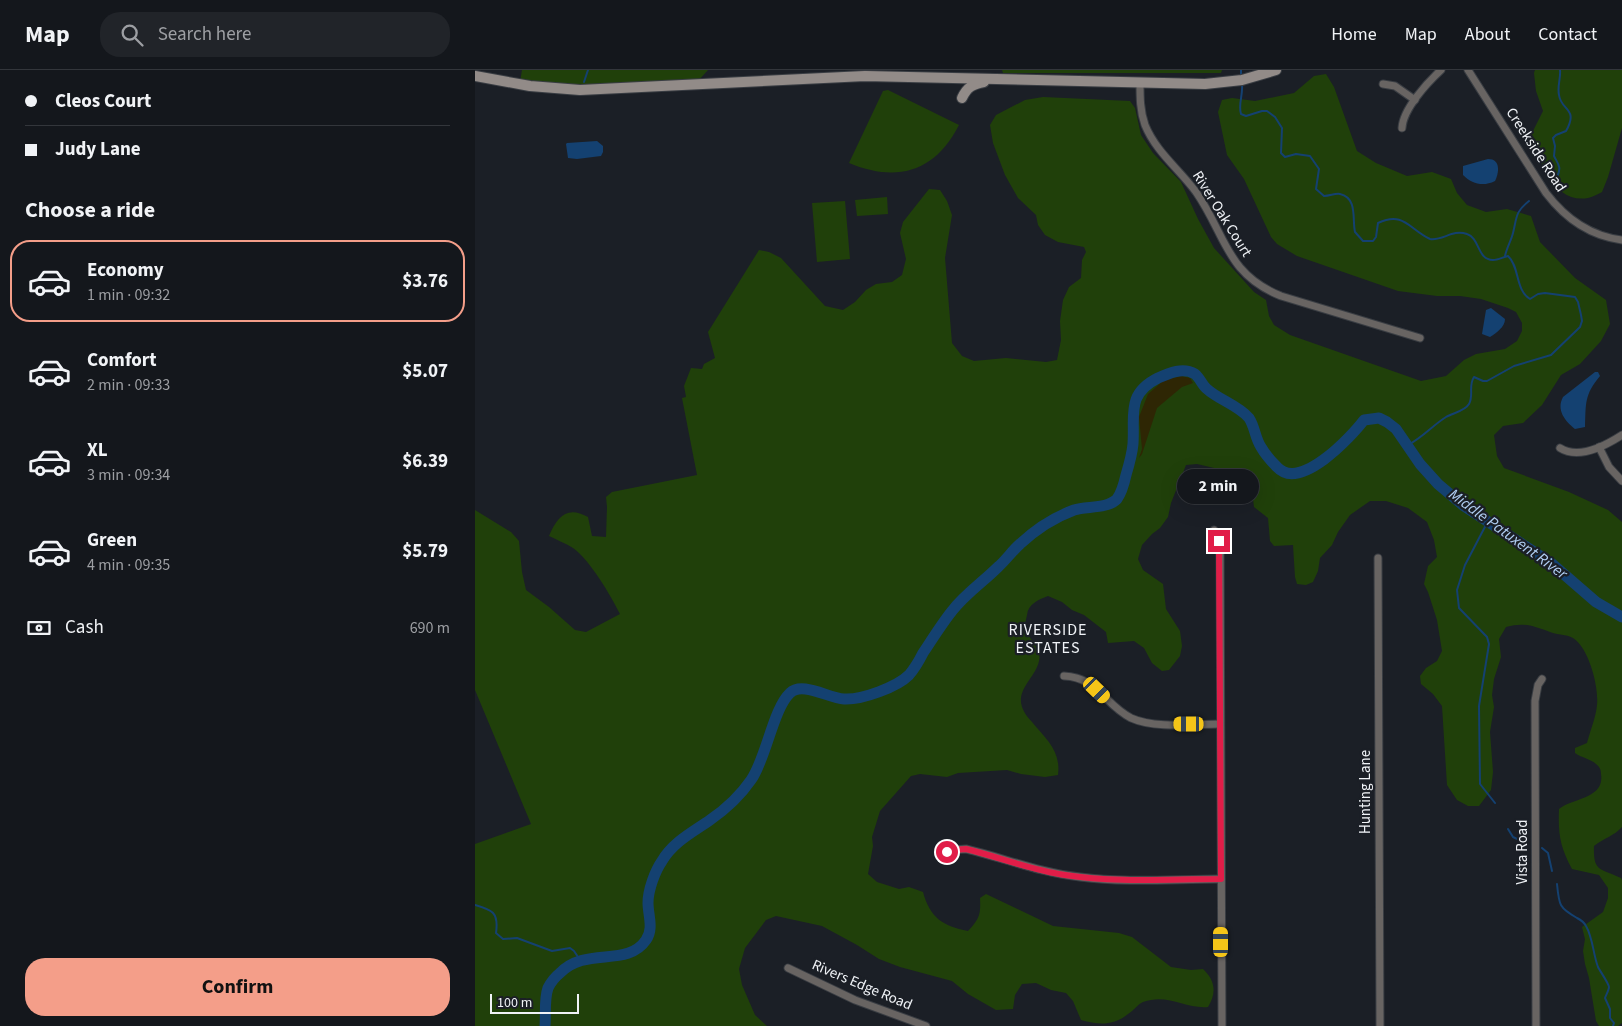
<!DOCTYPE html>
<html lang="en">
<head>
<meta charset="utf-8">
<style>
	body { margin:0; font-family:"Source Sans 3",sans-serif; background:#212429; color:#f1f3f6; height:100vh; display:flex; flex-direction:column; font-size:19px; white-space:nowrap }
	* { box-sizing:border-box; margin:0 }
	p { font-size:16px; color:#9d9fa3 }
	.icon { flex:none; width:28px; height:28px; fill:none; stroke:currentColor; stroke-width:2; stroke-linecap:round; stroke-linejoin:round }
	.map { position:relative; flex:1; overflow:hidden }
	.details { display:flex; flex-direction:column; background:#14171c; width:475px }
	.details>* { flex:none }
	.hud { display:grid; align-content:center; height:110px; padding:0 25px; background:#14171c }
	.scale { position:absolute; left:15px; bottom:12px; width:89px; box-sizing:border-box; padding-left:5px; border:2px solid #f0f3f7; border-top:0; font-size:14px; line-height:18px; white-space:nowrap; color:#f0f3f7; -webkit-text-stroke:4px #1b1f26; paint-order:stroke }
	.end { position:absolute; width:22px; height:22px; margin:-11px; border:6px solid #e11d48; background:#fff; box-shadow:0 0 0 2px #fff }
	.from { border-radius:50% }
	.bubble { position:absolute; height:35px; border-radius:18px; background:#14171c; box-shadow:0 5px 20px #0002,0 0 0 1px #33363b; font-size:16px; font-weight:700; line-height:35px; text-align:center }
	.car { position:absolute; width:15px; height:30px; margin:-15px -8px; border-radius:6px; box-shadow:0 0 4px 1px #0007; background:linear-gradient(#f5c518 24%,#345 0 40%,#f5c518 0 76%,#345 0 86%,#f5c518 0) }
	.hud b { display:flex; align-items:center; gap:18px; height:48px; font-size:19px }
	.hud b+b { border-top:1px solid #33363b }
	.hud i { width:12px; height:12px; background:#f1f3f6 }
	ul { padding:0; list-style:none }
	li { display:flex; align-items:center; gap:15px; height:82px; margin:0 10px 8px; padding:0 15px; border:2px solid transparent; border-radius:20px }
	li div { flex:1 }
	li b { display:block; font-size:19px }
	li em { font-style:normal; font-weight:700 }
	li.current { border-color:#f49e89 }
	li>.icon { width:45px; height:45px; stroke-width:1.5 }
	h2 { padding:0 25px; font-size:22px; line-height:60px }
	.pay { display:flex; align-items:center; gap:12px; height:55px; padding:0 25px; font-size:19px }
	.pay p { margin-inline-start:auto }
	.primary-button { display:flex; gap:10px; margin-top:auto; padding:10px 25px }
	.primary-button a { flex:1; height:58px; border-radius:20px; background:#f49e89; color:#111; font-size:20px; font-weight:700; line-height:58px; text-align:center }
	header { display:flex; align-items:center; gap:30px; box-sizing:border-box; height:70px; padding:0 25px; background:#14171c; border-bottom:1px solid #33363b }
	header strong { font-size:24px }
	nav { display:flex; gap:28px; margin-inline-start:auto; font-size:18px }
	.search { width:350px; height:45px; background:#212429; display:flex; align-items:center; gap:12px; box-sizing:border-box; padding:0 18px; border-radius:20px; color:#9d9fa3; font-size:19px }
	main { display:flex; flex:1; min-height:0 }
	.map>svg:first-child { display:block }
	.green { fill:#20400a }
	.sand { fill:#2e2604 }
	.water { fill:#144171 }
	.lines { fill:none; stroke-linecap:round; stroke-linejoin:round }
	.stream { stroke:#144171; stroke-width:2 }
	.river { stroke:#144171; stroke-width:11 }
	.street-casing { stroke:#393d43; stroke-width:9 }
	.secondary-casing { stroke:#393d43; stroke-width:12 }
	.street { stroke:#686462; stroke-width:7 }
	.secondary { stroke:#928b88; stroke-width:10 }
	.route { stroke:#e11d48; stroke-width:6 }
	.labels { text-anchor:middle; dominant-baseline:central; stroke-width:4.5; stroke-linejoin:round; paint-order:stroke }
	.street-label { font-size:15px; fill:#f0f3f7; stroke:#1b1f26 }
	.water-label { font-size:16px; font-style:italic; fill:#b1cff3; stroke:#1b1f26 }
	.neighbourhood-label { font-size:16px; letter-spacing:1px; fill:#f0f3f7; stroke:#1b1f26 }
</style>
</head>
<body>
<header>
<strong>Map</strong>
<div class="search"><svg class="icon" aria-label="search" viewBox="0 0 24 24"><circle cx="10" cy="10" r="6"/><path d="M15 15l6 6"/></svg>Search here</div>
<nav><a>Home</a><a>Map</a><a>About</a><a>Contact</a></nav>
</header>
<main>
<section class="details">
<div class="hud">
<b><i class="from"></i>Cleos Court</b>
<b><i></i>Judy Lane</b>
</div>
<h2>Choose a ride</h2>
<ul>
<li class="current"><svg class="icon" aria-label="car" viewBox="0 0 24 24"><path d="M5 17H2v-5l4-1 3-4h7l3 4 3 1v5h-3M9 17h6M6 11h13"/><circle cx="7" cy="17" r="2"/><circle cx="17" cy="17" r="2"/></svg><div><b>Economy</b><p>1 min · 09:32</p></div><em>$3.76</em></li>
<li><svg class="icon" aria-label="car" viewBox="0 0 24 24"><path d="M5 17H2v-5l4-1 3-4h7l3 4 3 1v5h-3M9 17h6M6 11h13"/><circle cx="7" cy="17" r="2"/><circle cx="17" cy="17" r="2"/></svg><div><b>Comfort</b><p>2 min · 09:33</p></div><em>$5.07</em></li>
<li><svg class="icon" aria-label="car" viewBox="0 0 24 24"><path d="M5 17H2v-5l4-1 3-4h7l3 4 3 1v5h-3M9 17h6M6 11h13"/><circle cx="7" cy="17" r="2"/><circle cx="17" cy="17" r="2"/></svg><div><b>XL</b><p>3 min · 09:34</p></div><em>$6.39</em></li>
<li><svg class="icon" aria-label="car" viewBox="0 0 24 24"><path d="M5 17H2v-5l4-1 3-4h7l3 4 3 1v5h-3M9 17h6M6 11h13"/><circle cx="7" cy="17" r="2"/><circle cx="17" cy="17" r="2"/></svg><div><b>Green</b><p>4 min · 09:35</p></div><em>$5.79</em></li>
</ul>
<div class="pay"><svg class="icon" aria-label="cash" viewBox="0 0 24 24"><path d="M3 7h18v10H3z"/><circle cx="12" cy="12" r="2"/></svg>Cash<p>690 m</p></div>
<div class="primary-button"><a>Confirm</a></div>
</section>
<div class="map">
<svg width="1147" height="956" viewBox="0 0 1147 956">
	<rect width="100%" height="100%" fill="#1b1f26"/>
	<g class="green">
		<path d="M47,0H233L223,11L124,16L45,12Z"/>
		<path d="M527,0H747L746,3H528Z"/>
		<path d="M1060,0H1147V58L1133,107L1127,122C1123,124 1117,127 1113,128C1079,134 1066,92 1055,67L1068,41L1061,21L1059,3Z"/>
		<path d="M851,4L859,17L882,81L901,93L932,106L957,102L976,109L982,123L992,135L1011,142L1032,139L1056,146L1065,172L1100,208L1131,230L1135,254L1126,271L1105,294L1086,305L1067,335L1048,353L1028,356L1019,365L1022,386L1029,398L1094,422L1133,440L1147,452V757C1139,766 1129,768 1119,776C1118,802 1125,798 1146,808L1147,810V953L1143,956H1124L1121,951L1114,908L1110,894L1108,881L1110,869L1107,857L1128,842L1133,828V818L1124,805L1097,799C1085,777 1083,764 1084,739C1097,728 1130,729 1126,704C1126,700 1125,697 1121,694C1116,689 1107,688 1100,683V678L1112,673C1115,661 1121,647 1122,635C1124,617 1114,578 1098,568C1091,564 1083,565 1075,562C1058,556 1049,552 1031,557L1024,569L1026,587L1019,609L1017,625L1019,637L1015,662L1018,702L1016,720L1004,736H993L982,730L972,715L967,636L958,624L946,614L945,606L951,598L962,591L967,581L962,550L953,522L949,514L953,496L962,487L959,470L952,452L933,438L911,431H895L875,445L863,462L857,475L845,488L843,501L838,512L831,515L822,514L820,507L818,475L799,476L795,471L793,448L779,437L776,413L769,405L722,394L711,395L696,433L693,447L685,458L677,464L667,475L663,489L668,500L688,514L691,539L705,561L707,576L705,586L694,600L687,601L677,593L669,578L659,571L633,573L631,562L609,545L597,540L587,532L573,526C563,530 553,534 552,545C551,550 549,556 551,560C555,571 567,579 564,591C561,607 541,619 547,637C549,643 553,648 557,652C572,670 586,681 583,705L570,707L546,704L532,700L483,703L472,707L445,704L436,706L405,741L397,767L398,776L393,804L402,812L424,819L434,817L448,822C455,848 468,856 493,861C504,849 506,845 505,828L511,824L578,856L644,863L657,867L696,897L716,900L728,899C740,910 742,923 733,937C710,939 693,923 668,932C663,934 658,941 653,944C638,956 624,955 606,950L598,931L591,923L576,920L561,913L547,914L540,925L538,939L521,940L493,924L477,911L425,897L404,889L382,875L347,856L301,846L291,850L270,878L264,899L267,915L280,945L292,956H0V774L56,754L0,620V440L36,462L44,471L47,502L51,520L74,537L100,560L111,562L145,544C136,526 115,490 98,478C90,473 82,470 74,466C82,447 92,435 113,447L117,466L131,467L132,437L131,427L137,422L222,405L207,328L211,327L209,316L216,298L227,299L229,294L240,288L233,262L284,180L294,182L306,188L350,236L368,240L380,232L391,220L401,214L417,212L427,205L431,189L425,163L428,152L454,119L465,120L472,131L477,145L470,188L477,273L487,286L499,291L531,288L571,292L582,290L586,270L585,251L588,230L594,217L606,208L607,190L611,182L609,177L583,172L570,165L563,155L561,145L543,128L530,105L518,73L515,55L521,45L550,30L568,27L655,31L660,38L666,65L678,83L706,112L723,149L739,178L779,222L791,230L794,246L799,255L815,265L946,311L971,306L989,290L1001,284L1030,279L1042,271L1047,261V253L1041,242L1033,238L1006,229L985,226H962L923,221L822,186L802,174L796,167L769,109L752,85L743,42L747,30L757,28L780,31L819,23L839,6Z"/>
		<path d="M413,20L484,55C460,102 422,113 374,93L408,21Z"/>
		<path d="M412,127L413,144L382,146L380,130Z"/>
		<path d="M370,131L375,189L342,192L337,133Z"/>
	</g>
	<path class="sand" d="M706,306L715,308L718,313L707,317L682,338L667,384L664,388L667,379L664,347L673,324L689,310Z"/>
	<g class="water">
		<path d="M122,71L128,76V82L126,86L102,89L93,88L91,74L92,73Z"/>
		<path d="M1013,89C1026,89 1024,103 1020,111C1008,117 997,114 988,105V96Z"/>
		<path d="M1016,238L1030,249C1030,257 1021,263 1015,267L1007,264L1011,240Z"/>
		<path d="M1120,302H1123L1125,306C1109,325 1111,334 1110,357L1100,359C1090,351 1081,340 1088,327Z"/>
	</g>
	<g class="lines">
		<g class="stream">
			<path d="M766,0V8"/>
			<path d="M109,12L113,0"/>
			<path d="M767,15C768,26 763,34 766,44L771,46L787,41H792L800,47L807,58L806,83L810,87L821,84L835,86L844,99L841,119L849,126C855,126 860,123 865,124C883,128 877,150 880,162L888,171H898L901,167L903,153C929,141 934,159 955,169C968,171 977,159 992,164C1005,168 1002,190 1018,190C1023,190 1028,187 1033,186C1045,197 1040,220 1055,229L1063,224L1070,223L1100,227L1103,232L1106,245L1107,251L1105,257L1076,285L1039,296L1012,311H1008L999,307C993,316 999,325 994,334C990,341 978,343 971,347C957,356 948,367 933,375"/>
			<path d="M1082,107C1087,97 1083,94 1079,86L1080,76L1078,68L1081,65L1091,61C1104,38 1086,41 1084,25C1082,16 1086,8 1085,0"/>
			<path d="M1030,186C1032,177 1036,171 1038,163C1042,147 1040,142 1054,131"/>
			<path d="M1013,451L990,495L982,520L984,538L1012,567L1014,574L1004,636L1005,714L1020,733"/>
			<path d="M1033,759L1038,767L1052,774"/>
			<path d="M1067,778L1073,783L1077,801"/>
			<path d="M1082,814C1084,835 1084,838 1102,848C1106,850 1109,852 1111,856C1118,868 1118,884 1123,897C1125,901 1134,914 1134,917C1134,920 1131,925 1130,928L1135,939V948L1139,953L1138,956"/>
			<path d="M0,835C17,840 24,842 21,863L28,869L42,868L77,881L95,878L99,881L105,890"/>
		</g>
		<path class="river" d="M70,956C71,944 69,929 73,918C76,912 80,907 85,903C111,876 152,898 171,870C179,859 173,845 173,833C173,820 180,801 187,791C198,772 218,762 235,750C251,739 265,726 276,710C291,689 298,639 315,623C327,611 353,628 369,629C387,630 422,617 434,605C440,598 444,591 448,583C456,571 468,552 477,541C490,524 508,512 523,497C531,490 537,481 545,474C560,460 580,447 599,440C612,436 632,439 642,429C647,422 649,414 651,405C654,395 657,385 658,374C660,345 651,324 683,308C694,303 708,297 720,304C725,308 727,315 732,319C744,330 763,335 774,348C780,357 780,368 786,377C790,384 797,392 802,397C825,422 876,367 889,350L904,348L912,352L921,359L945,394L963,414L989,436L1076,493L1121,532L1147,547"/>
		<defs>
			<g id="street">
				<path d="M993,0L1071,123C1090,148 1115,166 1147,170"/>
				<path d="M665,13C665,27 665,41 670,55C681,82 704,99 721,122C751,165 751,204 806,226L945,268"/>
				<path d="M908,14L920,16L940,30"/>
				<path d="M927,58C928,39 952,13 966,0"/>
				<path d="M1124,377L1134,397L1147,411"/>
				<path d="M1085,378C1104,390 1130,376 1147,365"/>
				<path d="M739,460L745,478L747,956"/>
				<path d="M903,488L905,956"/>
				<path d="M589,606C622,607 630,635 656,648C680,659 719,654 745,654"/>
				<path d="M471,782L477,780L491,779C529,788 566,803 605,807C651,813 699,809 746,809"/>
				<path d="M313,898L380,930L451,956"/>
				<path d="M1061,956L1060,631L1063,615L1067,609"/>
			</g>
			<g id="secondary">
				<path d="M0,6L55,16L105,20L390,6L730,14L767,10L801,0"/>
				<path d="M487,28C492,17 498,14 509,12"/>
			</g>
		</defs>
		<use href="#street" class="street-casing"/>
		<use href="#secondary" class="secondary-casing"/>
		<use href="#street" class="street"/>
		<use href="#secondary" class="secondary"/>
	</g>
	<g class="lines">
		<path class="route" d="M472,782L477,780L491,779C524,787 556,800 590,805C641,813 694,809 746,809L744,471"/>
	</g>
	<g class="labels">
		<g class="street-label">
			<text transform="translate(1061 80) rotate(57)">Creekside Road</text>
			<text transform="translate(747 144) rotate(58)">River Oak Court</text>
			<text transform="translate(890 722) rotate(-90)">Hunting Lane</text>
			<text transform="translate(1047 782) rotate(-90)">Vista Road</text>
			<text transform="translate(387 915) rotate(23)">Rivers Edge Road</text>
		</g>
		<g class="water-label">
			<text transform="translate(1033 464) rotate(36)">Middle Patuxent River</text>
		</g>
		<g class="neighbourhood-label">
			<text x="573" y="560">RIVERSIDE<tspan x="573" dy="18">ESTATES</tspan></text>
		</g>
	</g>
</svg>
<div class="scale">100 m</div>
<i class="end from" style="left:472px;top:782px"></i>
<i class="end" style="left:744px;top:471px"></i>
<div class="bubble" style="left:702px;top:399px;width:82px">2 min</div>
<i class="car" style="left:622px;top:620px;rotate:134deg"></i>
<i class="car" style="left:714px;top:654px;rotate:270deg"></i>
<i class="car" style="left:746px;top:872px;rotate:0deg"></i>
</div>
</main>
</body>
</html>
